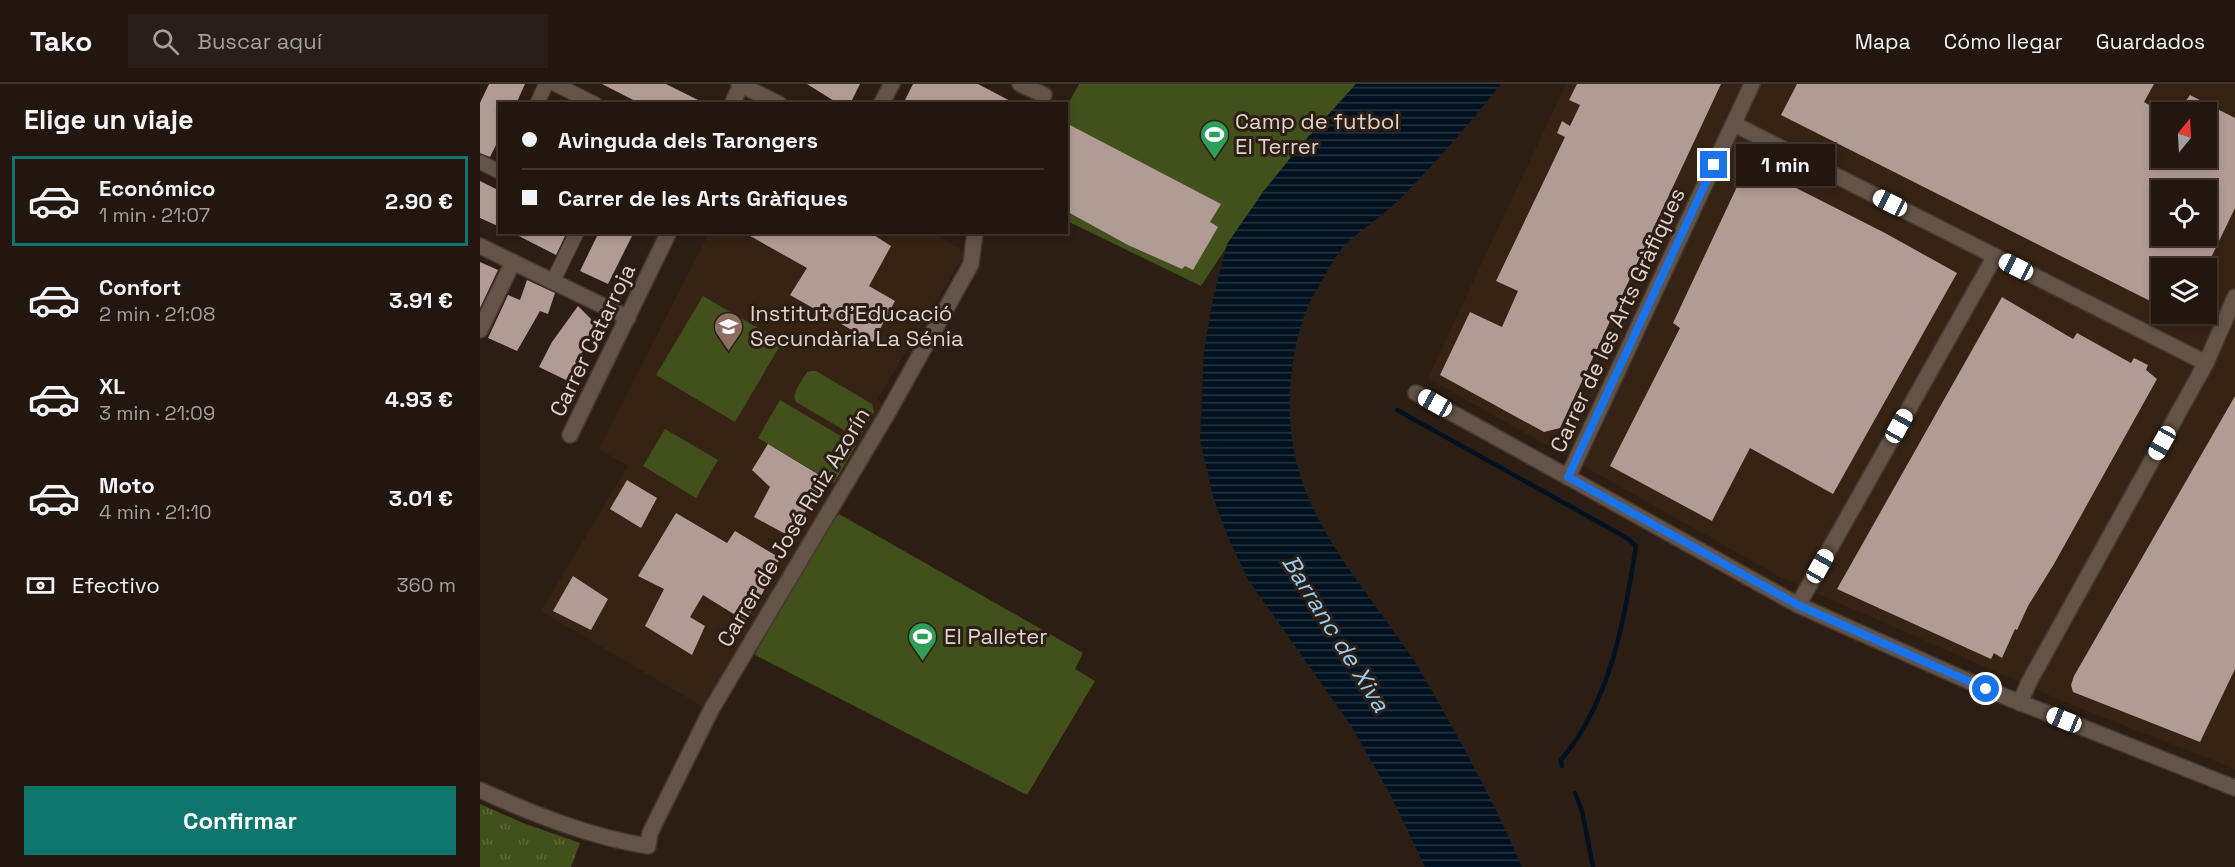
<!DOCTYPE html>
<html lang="es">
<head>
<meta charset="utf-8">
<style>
	body { margin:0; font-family:"Space Grotesk",sans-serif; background:#2a1f18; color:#f1f3f6; height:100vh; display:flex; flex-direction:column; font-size:22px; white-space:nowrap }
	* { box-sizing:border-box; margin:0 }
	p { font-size:20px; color:#a29f9e }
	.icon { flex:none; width:33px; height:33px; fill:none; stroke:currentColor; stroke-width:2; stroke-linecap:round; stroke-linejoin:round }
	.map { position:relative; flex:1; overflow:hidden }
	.side { display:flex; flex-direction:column; background:#22160f; width:480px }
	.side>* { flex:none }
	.banner { position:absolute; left:18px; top:18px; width:570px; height:132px; border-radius:0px; box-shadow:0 3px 9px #0003,0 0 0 2px #3f352f; display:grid; align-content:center; height:132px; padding:0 24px; background:#22160f }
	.needle { width:39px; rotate:18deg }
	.fabs { position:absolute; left:1671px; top:18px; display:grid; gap:12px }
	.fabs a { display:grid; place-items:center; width:66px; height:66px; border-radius:0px; background:#22160f; box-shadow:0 3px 9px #0003,0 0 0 2px #3f352f; font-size:30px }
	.end { position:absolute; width:27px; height:27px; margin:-14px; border:8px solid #1a73e8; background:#fff; box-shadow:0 0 0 3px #fff }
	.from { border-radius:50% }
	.bubble { position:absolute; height:42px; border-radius:0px; background:#22160f; box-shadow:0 3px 9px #0003,0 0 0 2px #3f352f; font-size:20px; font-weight:700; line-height:42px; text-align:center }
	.car { position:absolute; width:18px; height:36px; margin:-18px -9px; border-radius:8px; box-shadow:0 0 4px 2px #0007; background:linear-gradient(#fff 24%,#345 0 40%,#fff 0 76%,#345 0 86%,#fff 0) }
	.banner b { display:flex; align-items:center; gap:21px; height:57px; font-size:22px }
	.banner b+b { border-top:2px solid #3f352f }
	.banner i { width:15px; height:15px; background:#f1f3f6 }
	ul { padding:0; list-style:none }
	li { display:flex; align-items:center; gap:18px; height:90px; margin:0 12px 9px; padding:0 12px; border:3px solid transparent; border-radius:0px }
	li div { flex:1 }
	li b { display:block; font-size:22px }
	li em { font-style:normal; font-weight:700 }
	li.selected { border-color:#0f766e }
	li>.icon { width:54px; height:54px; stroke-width:1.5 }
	h2 { padding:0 24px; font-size:27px; line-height:72px }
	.pay { display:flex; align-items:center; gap:15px; height:66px; padding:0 24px; font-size:22px }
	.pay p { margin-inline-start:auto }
	.action { display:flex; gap:12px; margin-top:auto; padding:12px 24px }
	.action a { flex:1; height:69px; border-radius:0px; background:#0f766e; color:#fff; font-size:24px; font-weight:700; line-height:69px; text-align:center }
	header { display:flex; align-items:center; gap:36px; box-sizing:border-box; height:84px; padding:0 30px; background:#22160f; border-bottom:2px solid #3f352f }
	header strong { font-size:28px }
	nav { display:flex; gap:33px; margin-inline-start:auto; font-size:21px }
	.search { width:420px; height:54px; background:#2a1f18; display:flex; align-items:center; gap:15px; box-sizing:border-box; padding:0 21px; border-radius:0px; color:#a29f9e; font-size:22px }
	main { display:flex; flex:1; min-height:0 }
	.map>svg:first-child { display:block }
	.built { fill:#372314; fill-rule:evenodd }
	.grass { fill:#42511b }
	.park { fill:url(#park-tufts) }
	.water { fill:url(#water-rules) }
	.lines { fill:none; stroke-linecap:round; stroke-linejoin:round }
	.stream { stroke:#001222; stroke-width:4.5 }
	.building { fill:#b29b95; fill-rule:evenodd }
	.pedestrian-casing { stroke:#453933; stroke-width:16 }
	.minor-casing { stroke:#453933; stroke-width:18 }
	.tertiary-casing { stroke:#453933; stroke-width:18 }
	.pedestrian { stroke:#645347; stroke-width:14 }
	.minor { stroke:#645347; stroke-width:15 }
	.tertiary { stroke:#645347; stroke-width:15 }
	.route { stroke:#1a73e8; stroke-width:8 }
	.labels { text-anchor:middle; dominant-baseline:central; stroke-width:6; stroke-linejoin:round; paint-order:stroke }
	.poi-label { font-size:22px; fill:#ded4cd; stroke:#2d1e14; text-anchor:start }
	.street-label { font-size:22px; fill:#ded4cd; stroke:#2d1e14 }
	.water-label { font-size:24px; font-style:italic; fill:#94cdf8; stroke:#2d1e14 }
</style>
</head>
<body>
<header>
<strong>Tako</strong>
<div class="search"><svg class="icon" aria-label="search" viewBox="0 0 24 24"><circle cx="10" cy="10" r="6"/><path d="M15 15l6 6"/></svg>Buscar aquí</div>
<nav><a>Mapa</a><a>Cómo llegar</a><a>Guardados</a></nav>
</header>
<main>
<section class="side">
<h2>Elige un viaje</h2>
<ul>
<li class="selected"><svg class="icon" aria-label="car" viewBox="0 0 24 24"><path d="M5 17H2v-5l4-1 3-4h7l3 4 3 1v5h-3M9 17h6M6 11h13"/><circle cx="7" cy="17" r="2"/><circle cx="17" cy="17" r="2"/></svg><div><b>Económico</b><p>1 min · 21:07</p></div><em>2.90 €</em></li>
<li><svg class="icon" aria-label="car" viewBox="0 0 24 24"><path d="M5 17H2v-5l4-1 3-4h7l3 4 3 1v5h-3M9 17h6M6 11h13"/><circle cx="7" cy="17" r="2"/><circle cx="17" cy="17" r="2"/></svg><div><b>Confort</b><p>2 min · 21:08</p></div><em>3.91 €</em></li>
<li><svg class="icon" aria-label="car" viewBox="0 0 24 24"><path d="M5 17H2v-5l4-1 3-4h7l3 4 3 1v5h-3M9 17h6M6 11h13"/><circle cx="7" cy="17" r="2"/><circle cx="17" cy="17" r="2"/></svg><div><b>XL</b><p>3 min · 21:09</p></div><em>4.93 €</em></li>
<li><svg class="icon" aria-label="car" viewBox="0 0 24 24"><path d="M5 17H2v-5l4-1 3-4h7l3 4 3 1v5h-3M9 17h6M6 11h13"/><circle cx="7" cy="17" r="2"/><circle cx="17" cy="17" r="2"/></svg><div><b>Moto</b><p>4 min · 21:10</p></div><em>3.01 €</em></li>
</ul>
<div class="pay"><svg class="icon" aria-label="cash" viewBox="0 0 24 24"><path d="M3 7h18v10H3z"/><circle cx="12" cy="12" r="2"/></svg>Efectivo<p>360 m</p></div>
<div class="action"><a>Confirmar</a></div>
</section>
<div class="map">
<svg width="1755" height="783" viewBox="0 0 1755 783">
	<defs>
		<pattern id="park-tufts" width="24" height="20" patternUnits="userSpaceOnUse" patternTransform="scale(1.5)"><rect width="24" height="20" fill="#42511b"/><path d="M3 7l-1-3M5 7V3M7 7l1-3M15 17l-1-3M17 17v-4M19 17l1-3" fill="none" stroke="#5d693b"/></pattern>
		<pattern id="water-rules" width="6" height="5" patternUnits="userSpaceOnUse" patternTransform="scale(1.5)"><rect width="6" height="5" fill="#001222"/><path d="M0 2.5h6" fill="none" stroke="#253441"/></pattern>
	</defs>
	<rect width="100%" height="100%" fill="#2d1e14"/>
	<g class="built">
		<path d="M1086,0H1755V685L1585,618L1300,493L948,294ZM1682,28H1726V74H1682ZM1682,106H1726V152H1682ZM1682,184H1726V230H1682Z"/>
		<path d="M229,149H453L482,166L484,171L397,316L403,321L223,623L61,527L148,382L119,365Z"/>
	</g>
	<g class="grass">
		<path d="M599,0H876L821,61L783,108L721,202L587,137L586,24Z"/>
		<path d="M223,212L302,258L255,338L176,291Z"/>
		<path d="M331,287H336L392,320L394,328L381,351L374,352L316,318C311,309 322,297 327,288Z"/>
		<path d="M300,316L376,361L354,399L278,354Z"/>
		<path d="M185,345L238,376L216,414L163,382Z"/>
		<path d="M359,430L603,569L595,585L615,597L547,711L275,571L279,563L276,558L348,438L353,437Z"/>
	</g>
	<path class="park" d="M0,720L43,739L100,759L91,783H0Z"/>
	<path class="water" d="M876,0H1021C990,39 958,76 923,112C906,129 885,143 867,159C856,170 847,188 839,202C822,228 814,263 811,294C799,418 872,483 935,578C946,595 955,613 965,630C993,680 1019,730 1042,783H945L911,712L872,643L769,497L749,456L734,416L720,356L724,267L733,215L747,160L783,108L821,61Z"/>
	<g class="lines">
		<g class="stream">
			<path d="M917,326L1147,454L1156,462C1144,537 1131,617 1081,676L1082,682"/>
			<path d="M1095,709L1102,727L1113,783"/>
		</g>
	</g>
	<g class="building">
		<path d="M9,0H45L36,20H20V53L10,73L0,69V19Z"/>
		<path d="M122,0H186L226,20H161Z"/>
		<path d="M327,0H380L370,20H359Z"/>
		<path d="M433,0H498L536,20H423Z"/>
		<path d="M1097,0H1241L1080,344L1064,348L960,291L990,228L1022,243L1038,207L1016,197L1085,53L1077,49L1082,37L1090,42L1100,21L1089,16Z"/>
		<path d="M1317,0H1674L1664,18L1682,28V74H1726V28H1698L1710,11L1755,34V124L1726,184H1682V223L1301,31ZM1682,106H1726V152H1682Z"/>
		<path d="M586,39L741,120L730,138L738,143L713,186L705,182L702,185L648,161L586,127Z"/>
		<path d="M1279,85L1405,149L1477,189L1353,410L1270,364L1232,437L1130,382L1200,244L1193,239L1263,90Z"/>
		<path d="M0,97L20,107V143L0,134Z"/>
		<path d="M31,148H87L76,171Z"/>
		<path d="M119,148H154L128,200L100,187Z"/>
		<path d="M263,148H389L411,162L389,202L415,217L393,258L310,211L327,184Z"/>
		<path d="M0,178L18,186L0,224Z"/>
		<path d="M47,196L75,209L68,230L60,227L37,267L8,254L28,211L40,216Z"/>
		<path d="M1522,213L1593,255L1597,249L1651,279L1654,274L1668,281L1666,286L1677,295L1574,480L1548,522L1537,546L1535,545L1522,574L1514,569L1511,575L1357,505Z"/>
		<path d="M98,222L115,239L110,257L108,256L88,297L59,283L72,258Z"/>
		<path d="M1755,312V585L1720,658L1593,608L1591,601L1594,592Z"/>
		<path d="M288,360L351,398L343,413L336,409L311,453L274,433L290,403L272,386Z"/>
		<path d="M147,396L177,414L161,444L130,425Z"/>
		<path d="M196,429L247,459L255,447L300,474L281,512L265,537L223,511L210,533L225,542L212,571L165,542L184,505L158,492Z"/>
		<path d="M93,492L128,515L111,546L73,527Z"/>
	</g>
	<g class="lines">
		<defs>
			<g id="pedestrian">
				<path d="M75,0L115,20"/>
				<path d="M57,20L66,0"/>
				<path d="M0,78L20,88"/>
				<path d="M73,197L97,148"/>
			</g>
			<g id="minor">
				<path d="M540,0L564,11"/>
				<path d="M252,20L261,1L299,20"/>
				<path d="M401,20L412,0"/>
				<path d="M1254,40L1726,279"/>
				<path d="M0,162L148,234"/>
				<path d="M0,246L33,178"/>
				<path d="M936,309L1088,393"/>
				<path d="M90,351L189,148"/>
				<path d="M1318,521L1515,172"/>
				<path d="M0,706C53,730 110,753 168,762L170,749L231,626L406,332L491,180L495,148"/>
			</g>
			<g id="tertiary">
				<path d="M259,0H262"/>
				<path d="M1272,0L1088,393L1318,521L1506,605L1755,704"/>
				<path d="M1540,619L1549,598L1726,279L1755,213"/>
			</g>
		</defs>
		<use href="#pedestrian" class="pedestrian-casing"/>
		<use href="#minor" class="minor-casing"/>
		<use href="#tertiary" class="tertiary-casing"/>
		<use href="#pedestrian" class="pedestrian"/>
		<use href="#minor" class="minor"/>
		<use href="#tertiary" class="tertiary"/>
	</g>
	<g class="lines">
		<path class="route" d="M1234,81L1088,393L1318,521L1506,605"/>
	</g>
	<defs>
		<symbol id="stadium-pin" viewBox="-11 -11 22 30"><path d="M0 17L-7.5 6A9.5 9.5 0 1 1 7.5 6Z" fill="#2e9e5b" stroke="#2d1e14"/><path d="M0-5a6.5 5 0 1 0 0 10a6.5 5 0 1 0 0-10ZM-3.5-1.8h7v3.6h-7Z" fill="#fff"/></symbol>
		<symbol id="school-pin" viewBox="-11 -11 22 30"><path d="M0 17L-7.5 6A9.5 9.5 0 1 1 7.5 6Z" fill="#8d6e63" stroke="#2d1e14"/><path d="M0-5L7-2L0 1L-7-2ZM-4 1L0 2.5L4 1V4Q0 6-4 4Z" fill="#fff"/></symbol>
	</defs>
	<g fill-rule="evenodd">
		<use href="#stadium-pin" x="718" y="34" width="33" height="45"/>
		<use href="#school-pin" x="232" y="226" width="33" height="45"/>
		<use href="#stadium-pin" x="426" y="536" width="33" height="45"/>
	</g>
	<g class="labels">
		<g class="poi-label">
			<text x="755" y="37">Camp de futbol<tspan x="755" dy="25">El Terrer</tspan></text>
			<text x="270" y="229">Institut d'Educació<tspan x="270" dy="25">Secundària La Sénia</tspan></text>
			<text x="464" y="552">El Palleter</text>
		</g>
		<g class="street-label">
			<text transform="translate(1137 236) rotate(-65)">Carrer de les Arts Gràfiques</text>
			<text transform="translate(112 256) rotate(-64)">Carrer Catarroja</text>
			<text transform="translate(313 443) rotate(-59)">Carrer de José Ruiz Azorín</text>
		</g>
		<g class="water-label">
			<text transform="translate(856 549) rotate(58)">Barranc de Xiva</text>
		</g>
	</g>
</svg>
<div class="fabs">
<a><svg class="needle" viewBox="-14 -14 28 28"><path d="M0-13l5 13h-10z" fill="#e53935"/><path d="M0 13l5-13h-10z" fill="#a29f9e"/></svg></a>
<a><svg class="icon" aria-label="locate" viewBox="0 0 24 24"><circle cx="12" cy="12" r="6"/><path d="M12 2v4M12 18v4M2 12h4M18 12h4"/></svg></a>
<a><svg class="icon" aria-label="layers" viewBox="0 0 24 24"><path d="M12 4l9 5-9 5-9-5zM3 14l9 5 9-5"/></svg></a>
</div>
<i class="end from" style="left:1506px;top:605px"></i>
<i class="end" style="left:1234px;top:81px"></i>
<div class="bubble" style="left:1256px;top:60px;width:99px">1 min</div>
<i class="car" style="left:1410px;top:119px;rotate:297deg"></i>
<i class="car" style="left:1536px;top:183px;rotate:297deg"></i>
<i class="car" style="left:955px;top:319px;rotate:299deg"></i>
<i class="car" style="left:1419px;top:342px;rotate:29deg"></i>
<i class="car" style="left:1682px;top:359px;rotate:209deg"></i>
<i class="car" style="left:1340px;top:482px;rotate:29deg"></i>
<i class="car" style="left:1584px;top:636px;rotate:292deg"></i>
<div class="banner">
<b><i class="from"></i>Avinguda dels Tarongers</b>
<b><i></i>Carrer de les Arts Gràfiques</b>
</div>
</div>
</main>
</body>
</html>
